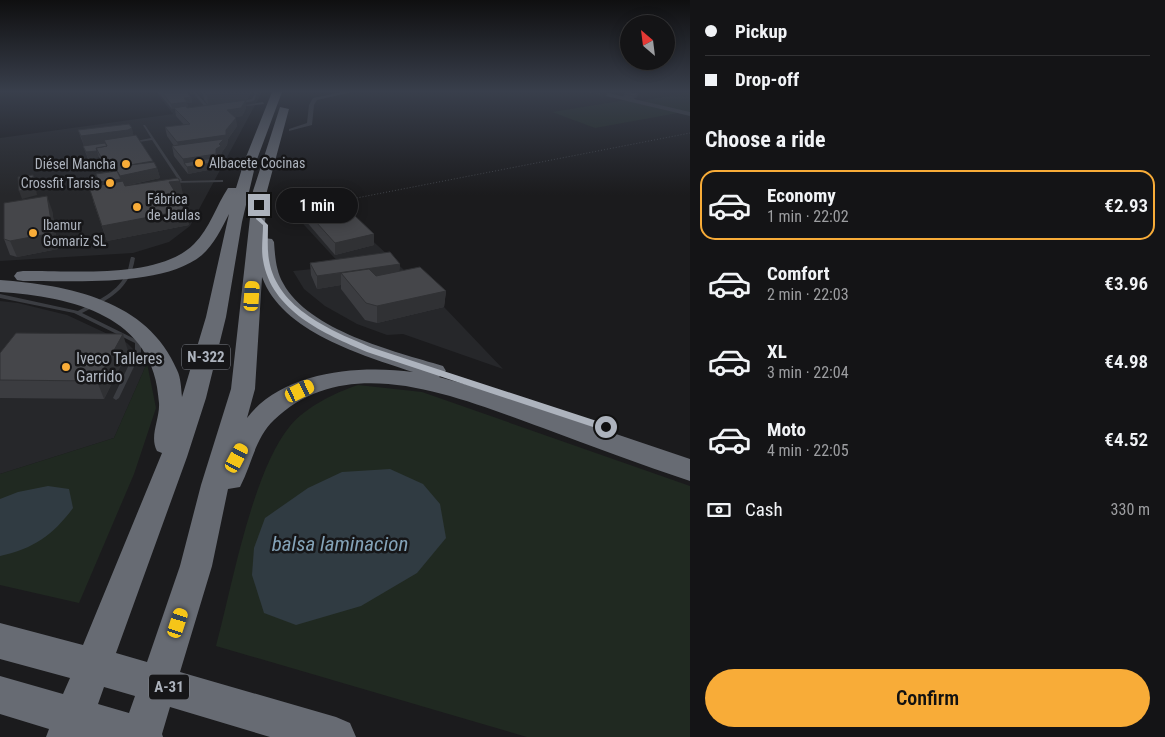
<!DOCTYPE html>
<html lang="en">
<head>
<meta charset="utf-8">
<style>
	body { margin:0; font-family:"Roboto Condensed",sans-serif; background:#212123; color:#f1f3f6; height:100vh; display:flex; flex-direction:column; font-size:19px; white-space:nowrap }
	* { box-sizing:border-box; margin:0 }
	p { font-size:16px; color:#9d9ea1 }
	.icon { flex:none; width:28px; height:28px; fill:none; stroke:currentColor; stroke-width:2; stroke-linecap:round; stroke-linejoin:round }
	.map { position:relative; flex:1; overflow:hidden }
	.details { display:flex; flex-direction:column; background:#141416; width:475px }
	.details>* { flex:none }
	.top-card { display:grid; align-content:center; height:110px; padding:0 15px; background:#141416 }
	.needle { width:32px; rotate:332deg }
	.controls { position:absolute; left:620px; top:15px; display:grid; gap:10px }
	.controls a { display:grid; place-items:center; width:55px; height:55px; border-radius:50%; background:#141416; box-shadow:0 2px 12px #0003,0 0 0 1px #333335; font-size:25px }
	.end { position:absolute; width:22px; height:22px; margin:-11px; border:6px solid #adb3bd; background:#111; box-shadow:0 0 0 2px #111 }
	.from { border-radius:50% }
	.bubble { position:absolute; height:35px; border-radius:18px; background:#141416; box-shadow:0 2px 12px #0003,0 0 0 1px #333335; font-size:16px; font-weight:600; line-height:35px; text-align:center }
	.car { position:absolute; width:15px; height:30px; margin:-15px -8px; border-radius:6px; box-shadow:0 0 4px 1px #0007; background:linear-gradient(#f5c518 24%,#345 0 40%,#f5c518 0 76%,#345 0 86%,#f5c518 0) }
	.top-card b { display:flex; align-items:center; gap:18px; height:48px; font-size:19px }
	.top-card b+b { border-top:1px solid #333335 }
	.top-card i { width:12px; height:12px; background:#f1f3f6 }
	ul { padding:0; list-style:none }
	li { display:flex; align-items:center; gap:15px; height:70px; margin:0 10px 8px; padding:0 5px; border:2px solid transparent; border-radius:15px }
	li div { flex:1 }
	li b { display:block; font-size:19px }
	li em { font-style:normal; font-weight:600 }
	li.on { border-color:#f8ac38 }
	li>.icon { width:45px; height:45px; stroke-width:1.5 }
	h2 { padding:0 15px; font-size:22px; line-height:60px }
	.pay { display:flex; align-items:center; gap:12px; height:55px; padding:0 15px; font-size:19px }
	.pay p { margin-inline-start:auto }
	.primary-button { display:flex; gap:10px; margin-top:auto; padding:10px 15px }
	.primary-button a { flex:1; height:58px; border-radius:30px; background:#f8ac38; color:#111; font-size:20px; font-weight:600; line-height:58px; text-align:center }
	main { display:flex; flex:1; min-height:0 }
	.map>svg:first-child { display:block }
	.built { fill:#26272a }
	.green { fill:#202921 }
	.water { fill:#303b42 }
	.lines { fill:none; stroke-linecap:round; stroke-linejoin:round }
	.path { stroke:#414449; stroke-width:1; stroke-dasharray:1 2; stroke-linecap:butt }
	.lane { fill:#3b3d42; fill-rule:evenodd }
	.street { fill:#3b3d42; fill-rule:evenodd }
	.highway { fill:#676b73; fill-rule:evenodd }
	.wall { fill:#3b3c40 }
	.shaded-wall { fill:#303134 }
	.building { fill:#45464a; stroke:#303134 }
	.route { fill:#adb3bd }
	.poi-dot { fill:#f8ac38; stroke:#161618; stroke-width:2 }
	.labels { text-anchor:middle; dominant-baseline:central; stroke-width:5; stroke-linejoin:round; paint-order:stroke }
	.far-poi-label { font-size:14px; fill:#adb3bd; stroke:#161618; text-anchor:start }
	.shield { fill:#161618; stroke:#80848c; stroke-width:1 }
	.shield-label { font-size:15px; font-weight:bold; fill:#adb3bd }
	.poi-label { font-size:16px; fill:#adb3bd; stroke:#161618; text-anchor:start }
	.near-water-label { font-size:21px; font-style:italic; fill:#84a3b8; stroke:#161618 }
</style>
</head>
<body>
<main>
<div class="map">
<svg width="690" height="737" viewBox="0 0 690 737">
	<rect width="100%" height="100%" fill="#1b1b1d"/>
	<g class="built">
		<path d="M156,92H262L190,226L169,242L133,253L0,261V138L173,114Z"/>
		<path d="M336,207L444,307L503,369L403,334L387,335L357,324L325,306L304,289L293,271L342,266L294,214Z"/>
		<path d="M0,301L18,303L67,315L127,343L147,363L114,438L0,474Z"/>
	</g>
	<g class="green">
		<path d="M690,92V113L640,101Z"/>
		<path d="M626,100L678,113L595,128L552,112Z"/>
		<path d="M147,363L156,408L134,474L79,603L0,585V474L114,438Z"/>
		<path d="M358,385L422,392L690,486V737H527L216,646C232,587 252,472 290,426C306,407 334,393 358,385Z"/>
	</g>
	<g class="water">
		<path d="M390,469L423,484L440,504L446,538L417,573L361,606L296,625L264,613L252,575L254,548L265,518L308,488L342,472Z"/>
		<path d="M48,486L69,489L73,508C53,535 33,549 0,556V499L18,492Z"/>
	</g>
	<g class="lines">
		<g class="path">
			<path d="M590,92L601,94"/>
			<path d="M336,202L690,133"/>
			<path d="M282,205L301,204"/>
		</g>
		<g class="lane">
			<path d="M192,92H195L211,109V111H209Z"/>
			<path d="M253,92L257,93L254,101L238,104V102L252,99L255,93Z"/>
			<path d="M263,102L264,104L247,106L246,105Z"/>
			<path d="M143,125H145L182,180L181,181L222,180H223V182L172,183V181H179L152,140L133,143L131,142L151,138Z"/>
			<path d="M131,257H133L135,258C130,290 109,299 82,313L141,342V352L119,398L116,400L113,398L135,352V343L74,313L0,298V294L78,311C95,302 116,293 125,276C129,270 129,263 131,257Z"/>
		</g>
		<g class="street">
			<path d="M342,92H352L317,100L314,105L312,125L289,131V129L307,123L309,105L313,98Z"/>
			<path d="M608,93L690,112V116L606,96Z"/>
		</g>
		<path class="highway" d="M272,92H282L256,162L242,222L226,317L206,398L187,457L116,653L147,662L180,566L201,485L231,389L253,191L280,107L289,109L267,191L264,238L272,239L274,242C275,256 276,271 283,283C309,331 394,351 443,366L446,371L439,377L483,389L690,459V481C641,465 592,446 543,428C461,399 349,348 274,420C255,438 252,464 240,487L228,489L212,566L180,672L336,717L350,723L356,737H270L170,707L162,734L163,737H46L49,729L0,714V676L63,694L70,678L0,659V623L83,645L162,453L157,451C149,436 160,419 159,403C155,315 72,297 0,292V280C68,285 148,300 177,370C181,378 181,388 182,397L206,317L229,214C222,228 214,244 202,255C162,288 72,280 23,281L17,280L14,276L17,272L23,271C70,270 158,280 194,244C210,228 216,206 228,188H236L244,162ZM262,277C282,332 362,355 413,372C359,365 283,371 247,418L255,389ZM104,687L135,696L129,713L98,704Z"/>
	</g>
	<g class="wall">
		<path d="M158,92H186L191,97L192,103H187L188,107L187,108H246L242,116L235,117L237,126L228,139L227,145L222,152V155L217,159V164L214,165L213,169L188,174L174,156L172,146H174L167,136L165,127L184,125L176,116L175,109H172Z"/>
		<path d="M201,92H251V93L247,100L208,105L204,100L203,94Z"/>
		<path d="M624,94L637,97L633,99L623,97Z"/>
		<path d="M78,130L134,136L157,168L160,178L125,186L183,194L177,195L189,225L107,241L93,201L100,185L96,174L107,172L99,157L88,159L83,146L105,143L84,146Z"/>
		<path d="M298,202L374,245L335,255L299,213Z"/>
		<path d="M52,210L58,249L17,257L10,255L4,239Z"/>
		<path d="M310,263L400,264L399,271L446,291L444,307L377,323L365,320L341,289V285L317,289L311,275Z"/>
		<path d="M128,351L104,399L0,398V353Z"/>
	</g>
	<g class="shaded-wall">
		<path d="M225,92H251V93L247,100L208,105L207,95Z"/>
		<path d="M638,94L637,97L633,99L634,96Z"/>
		<path d="M191,97L192,103H187L188,107L172,109L171,104L184,98Z"/>
		<path d="M246,100V108L242,116L228,118L227,110Z"/>
		<path d="M236,118L237,126L228,139L227,145L222,152V155L217,159V164L214,165L213,169L188,174L187,167L184,163L177,142L226,130Z"/>
		<path d="M132,128L134,137L104,140L105,143L84,146L81,136Z"/>
		<path d="M97,151L99,157L88,159L86,152Z"/>
		<path d="M153,161L155,168H157L160,178L123,186L101,189L99,182L121,179L120,176L130,165Z"/>
		<path d="M115,167L118,177L110,178L107,168Z"/>
		<path d="M33,175L35,181L37,195L22,199L19,191Z"/>
		<path d="M180,181L183,194L172,196L169,182Z"/>
		<path d="M47,196L52,210L58,249L17,257L10,241Z"/>
		<path d="M186,210L189,225L107,241L102,226Z"/>
		<path d="M374,234V245L335,255V243Z"/>
		<path d="M400,264L399,277L350,284L341,273Z"/>
		<path d="M341,273V285L317,289V276Z"/>
		<path d="M446,291L444,307L377,323V306Z"/>
		<path d="M123,334L128,351L104,399L97,381Z"/>
	</g>
	<g class="building">
		<path d="M162,92H186L191,97L184,98L187,102L171,104Z"/>
		<path d="M204,92H225L207,95Z"/>
		<path d="M628,92L638,94L634,96L624,94Z"/>
		<path d="M246,100L241,108L227,110L236,118L226,130V135L177,142L165,127L190,124L174,108L186,106L187,108Z"/>
		<path d="M129,124L132,128L128,130L81,136L78,130Z"/>
		<path d="M136,135L153,161L130,165L154,162L157,168L120,176L115,167L107,168L96,148L107,146L104,140Z"/>
		<path d="M224,139L219,144L221,146L216,149V154L183,159L172,146Z"/>
		<path d="M105,143L107,146L96,148L97,151L86,152L83,146Z"/>
		<path d="M213,158L212,163L187,167L184,163Z"/>
		<path d="M117,171L121,179L99,182L96,174Z"/>
		<path d="M33,175L34,188L19,191L18,177Z"/>
		<path d="M178,178L180,181L169,182L186,210L102,226L89,187L123,181L125,186Z"/>
		<path d="M47,196L53,233L10,241L4,239V203Z"/>
		<path d="M334,196L374,234L335,243L298,202Z"/>
		<path d="M390,252L400,264L317,276L310,263Z"/>
		<path d="M420,267L446,291L377,306L366,303L341,273L369,269L376,276Z"/>
		<path d="M16,333L123,334L97,381L0,380V353Z"/>
	</g>
	<linearGradient id="sky" x2="0" y2="1"><stop stop-color="#0f0f10"/><stop offset="0.47" stop-color="#393f4c"/><stop offset="1" stop-color="#393f4c" stop-opacity="0"/></linearGradient>
	<rect width="690" height="195" fill="url(#sky)"/>
	<path class="route" d="M258,204L262,205L261,218L268,225C268,236 267,249 269,260C277,309 332,331 373,348L609,425V430H602L367,352C325,334 271,311 263,260C261,249 263,236 263,225L256,219Z"/>
	<g class="poi-dot">
		<circle cx="199" cy="163" r="5"/>
		<circle cx="126" cy="164" r="5"/>
		<circle cx="110" cy="183" r="5"/>
		<circle cx="137" cy="207" r="5"/>
		<circle cx="33" cy="233" r="5"/>
		<circle cx="66" cy="367" r="5"/>
	</g>
	<g class="labels">
		<g class="far-poi-label">
			<text x="209" y="163">Albacete Cocinas</text>
			<text x="116" y="164" text-anchor="end">Diésel Mancha</text>
			<text x="100" y="183" text-anchor="end">Crossfit Tarsis</text>
			<text x="147" y="199">Fábrica<tspan x="147" dy="16">de Jaulas</tspan></text>
			<text x="43" y="225">lbamur<tspan x="43" dy="16">Gomariz SL</tspan></text>
		</g>
		<g class="shield">
			<rect x="182" y="344.5" width="48" height="25" rx="4"/>
			<rect x="149" y="674.5" width="40" height="25" rx="4"/>
		</g>
		<g class="shield-label">
			<text x="206" y="357">N-322</text>
			<text x="169" y="687">A-31</text>
		</g>
		<g class="poi-label">
			<text x="76" y="358">Iveco Talleres<tspan x="76" dy="18">Garrido</tspan></text>
		</g>
		<g class="near-water-label">
			<text x="340" y="544">balsa laminacion</text>
		</g>
	</g>
</svg>
<div class="controls">
<a><svg class="needle" viewBox="-14 -14 28 28"><path d="M0-13l5 13h-10z" fill="#e53935"/><path d="M0 13l5-13h-10z" fill="#9d9ea1"/></svg></a>
</div>
<i class="end from" style="left:606px;top:427px"></i>
<i class="end" style="left:259px;top:205px"></i>
<div class="bubble" style="left:276px;top:188px;width:82px">1 min</div>
<i class="car" style="left:252px;top:296px;rotate:4deg"></i>
<i class="car" style="left:300px;top:391px;rotate:64deg"></i>
<i class="car" style="left:237px;top:458px;rotate:28deg"></i>
<i class="car" style="left:178px;top:623px;rotate:18deg"></i>
</div>
<section class="details">
<div class="top-card">
<b><i class="from"></i>Pickup</b>
<b><i></i>Drop-off</b>
</div>
<h2>Choose a ride</h2>
<ul>
<li class="on"><svg class="icon" aria-label="car" viewBox="0 0 24 24"><path d="M5 17H2v-5l4-1 3-4h7l3 4 3 1v5h-3M9 17h6M6 11h13"/><circle cx="7" cy="17" r="2"/><circle cx="17" cy="17" r="2"/></svg><div><b>Economy</b><p>1 min · 22:02</p></div><em>€2.93</em></li>
<li><svg class="icon" aria-label="car" viewBox="0 0 24 24"><path d="M5 17H2v-5l4-1 3-4h7l3 4 3 1v5h-3M9 17h6M6 11h13"/><circle cx="7" cy="17" r="2"/><circle cx="17" cy="17" r="2"/></svg><div><b>Comfort</b><p>2 min · 22:03</p></div><em>€3.96</em></li>
<li><svg class="icon" aria-label="car" viewBox="0 0 24 24"><path d="M5 17H2v-5l4-1 3-4h7l3 4 3 1v5h-3M9 17h6M6 11h13"/><circle cx="7" cy="17" r="2"/><circle cx="17" cy="17" r="2"/></svg><div><b>XL</b><p>3 min · 22:04</p></div><em>€4.98</em></li>
<li><svg class="icon" aria-label="car" viewBox="0 0 24 24"><path d="M5 17H2v-5l4-1 3-4h7l3 4 3 1v5h-3M9 17h6M6 11h13"/><circle cx="7" cy="17" r="2"/><circle cx="17" cy="17" r="2"/></svg><div><b>Moto</b><p>4 min · 22:05</p></div><em>€4.52</em></li>
</ul>
<div class="pay"><svg class="icon" aria-label="cash" viewBox="0 0 24 24"><path d="M3 7h18v10H3z"/><circle cx="12" cy="12" r="2"/></svg>Cash<p>330 m</p></div>
<div class="primary-button"><a>Confirm</a></div>
</section>
</main>
</body>
</html>
